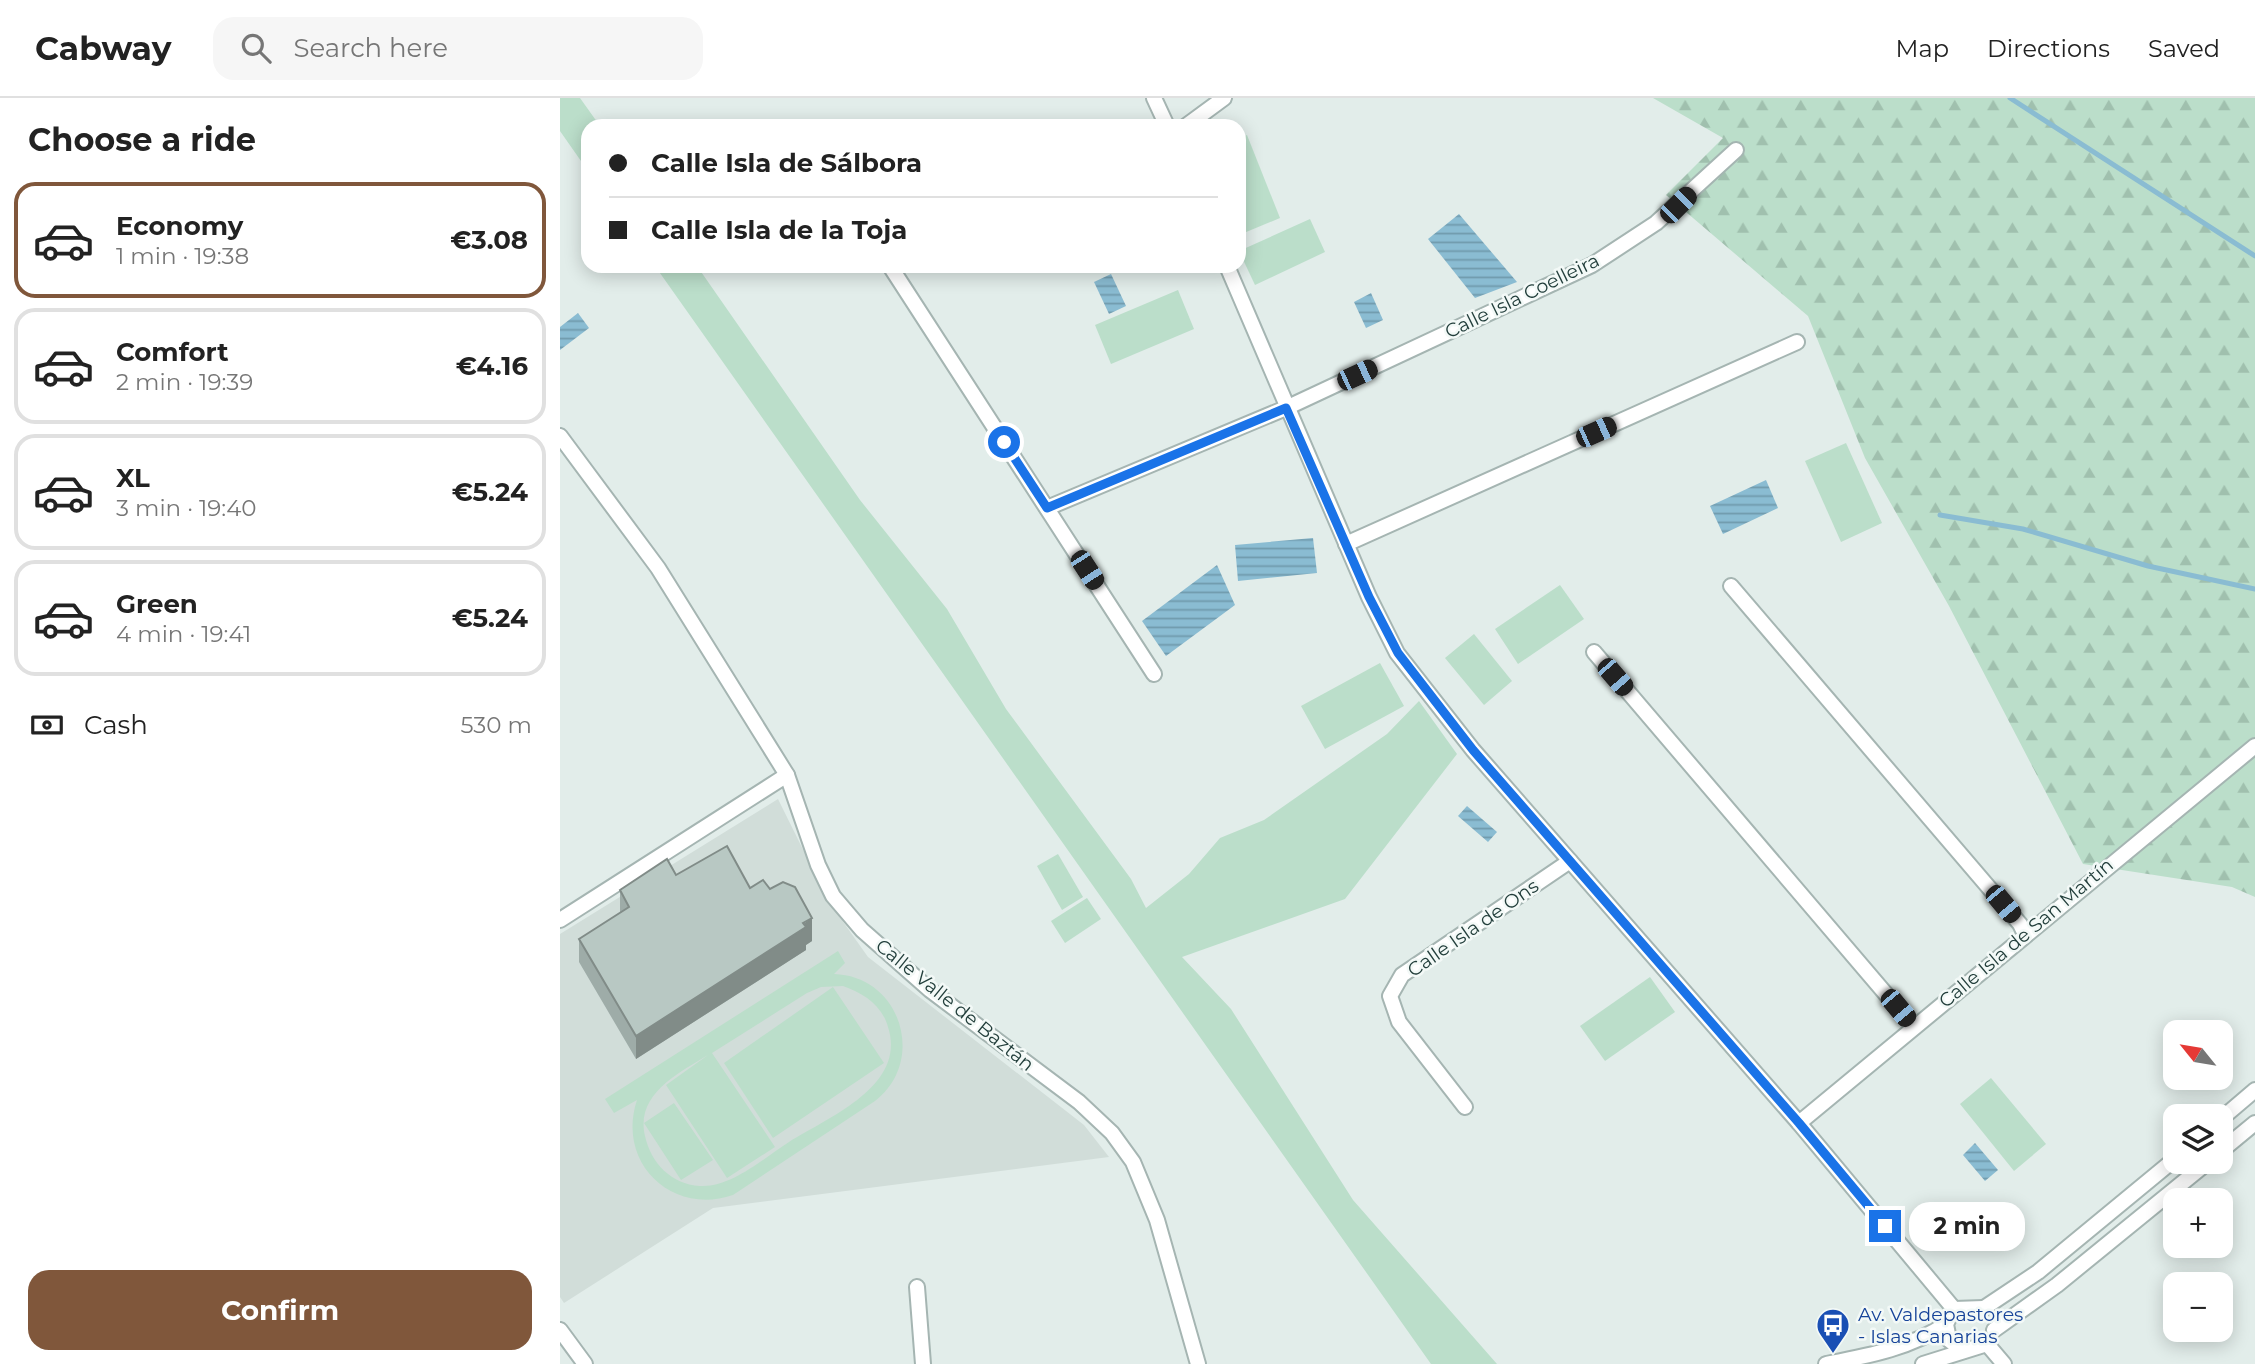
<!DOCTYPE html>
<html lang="en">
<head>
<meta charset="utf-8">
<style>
	body { margin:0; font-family:Montserrat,sans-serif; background:#f6f6f6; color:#222; height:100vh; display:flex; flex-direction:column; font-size:26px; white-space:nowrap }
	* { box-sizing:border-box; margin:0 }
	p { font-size:23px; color:#767676 }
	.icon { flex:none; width:38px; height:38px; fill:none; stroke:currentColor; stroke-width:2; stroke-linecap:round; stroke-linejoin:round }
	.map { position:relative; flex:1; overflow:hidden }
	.details { display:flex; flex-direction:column; background:#fff; width:560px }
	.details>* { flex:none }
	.hud { position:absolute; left:21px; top:21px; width:665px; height:154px; border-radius:21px; box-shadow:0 4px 18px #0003; display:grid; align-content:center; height:154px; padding:0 28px; background:#fff }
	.needle { width:46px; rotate:300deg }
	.controls { position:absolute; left:1603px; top:922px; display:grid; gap:14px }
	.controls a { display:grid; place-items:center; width:70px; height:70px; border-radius:14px; background:#fff; box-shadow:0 4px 18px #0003; font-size:35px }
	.end { position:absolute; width:32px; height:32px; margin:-16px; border:9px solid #1a73e8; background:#fff; box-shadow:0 0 0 4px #fff }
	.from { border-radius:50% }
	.bubble { position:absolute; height:49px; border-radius:21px; background:#fff; box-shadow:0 4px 18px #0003; font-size:23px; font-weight:700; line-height:49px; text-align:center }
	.car { position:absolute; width:21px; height:42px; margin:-21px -10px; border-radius:9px; box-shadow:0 0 5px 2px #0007; background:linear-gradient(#222 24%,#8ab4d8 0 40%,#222 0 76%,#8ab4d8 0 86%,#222 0) }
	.hud b { display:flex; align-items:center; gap:24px; height:66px; font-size:26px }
	.hud b+b { border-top:2px solid #e0e0e0 }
	.hud i { width:18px; height:18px; background:#222 }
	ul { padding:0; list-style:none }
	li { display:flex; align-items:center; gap:21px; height:116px; margin:0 14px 10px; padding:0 14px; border:4px solid #e0e0e0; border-radius:21px }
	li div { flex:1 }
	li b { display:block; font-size:26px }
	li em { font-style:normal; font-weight:700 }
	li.selected { border-color:#80573b }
	li>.icon { width:63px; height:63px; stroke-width:1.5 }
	h2 { padding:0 28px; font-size:32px; line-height:84px }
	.pay { display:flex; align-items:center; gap:18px; height:77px; padding:0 28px; font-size:26px }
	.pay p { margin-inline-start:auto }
	.cta { display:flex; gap:14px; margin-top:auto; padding:14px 28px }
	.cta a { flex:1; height:80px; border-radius:21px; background:#80573b; color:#fff; font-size:28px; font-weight:700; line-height:80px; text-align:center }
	header { display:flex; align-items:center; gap:42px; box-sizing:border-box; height:98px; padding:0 35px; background:#fff; border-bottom:2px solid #e0e0e0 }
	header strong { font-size:33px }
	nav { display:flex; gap:38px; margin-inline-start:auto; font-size:24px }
	.search { width:490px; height:63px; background:#f6f6f6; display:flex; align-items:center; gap:18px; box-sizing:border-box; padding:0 24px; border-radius:21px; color:#767676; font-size:26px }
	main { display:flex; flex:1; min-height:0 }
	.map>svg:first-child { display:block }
	.built { fill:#d1ddd9 }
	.green { fill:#bbdeca; fill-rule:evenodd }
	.forest { fill:url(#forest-firs) }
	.water { fill:url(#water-rules) }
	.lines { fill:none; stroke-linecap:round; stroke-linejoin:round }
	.stream { stroke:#8abcd2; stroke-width:5 }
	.minor-casing { stroke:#a5b5b2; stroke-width:18 }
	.minor { stroke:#fff; stroke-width:14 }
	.wall { fill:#9eaca8 }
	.shaded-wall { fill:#818c88 }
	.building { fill:#b8c8c3; stroke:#818c88; stroke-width:2 }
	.route { stroke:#1a73e8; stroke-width:9 }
	.labels { text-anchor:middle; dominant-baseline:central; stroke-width:5; stroke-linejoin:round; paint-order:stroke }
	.street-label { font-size:19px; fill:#223e3b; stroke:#f3f9f7 }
	.transit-label { font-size:19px; fill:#164399; stroke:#f3f9f7; text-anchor:start }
</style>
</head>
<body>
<header>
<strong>Cabway</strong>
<div class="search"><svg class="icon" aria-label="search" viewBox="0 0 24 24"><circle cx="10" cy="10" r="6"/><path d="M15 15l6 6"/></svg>Search here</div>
<nav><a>Map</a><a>Directions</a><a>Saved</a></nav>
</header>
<main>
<section class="details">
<h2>Choose a ride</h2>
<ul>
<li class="selected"><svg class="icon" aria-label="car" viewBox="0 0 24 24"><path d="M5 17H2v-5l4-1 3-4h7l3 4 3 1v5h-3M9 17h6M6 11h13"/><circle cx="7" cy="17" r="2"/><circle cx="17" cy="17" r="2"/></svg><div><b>Economy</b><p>1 min · 19:38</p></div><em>€3.08</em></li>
<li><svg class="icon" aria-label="car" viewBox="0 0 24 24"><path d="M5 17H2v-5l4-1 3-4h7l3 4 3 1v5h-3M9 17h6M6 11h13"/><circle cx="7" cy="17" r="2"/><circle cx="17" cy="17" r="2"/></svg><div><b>Comfort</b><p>2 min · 19:39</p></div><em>€4.16</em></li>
<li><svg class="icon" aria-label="car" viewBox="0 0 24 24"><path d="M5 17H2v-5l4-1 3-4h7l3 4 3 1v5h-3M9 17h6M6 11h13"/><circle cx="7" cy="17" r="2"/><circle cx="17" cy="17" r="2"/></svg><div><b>XL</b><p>3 min · 19:40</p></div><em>€5.24</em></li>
<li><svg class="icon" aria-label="car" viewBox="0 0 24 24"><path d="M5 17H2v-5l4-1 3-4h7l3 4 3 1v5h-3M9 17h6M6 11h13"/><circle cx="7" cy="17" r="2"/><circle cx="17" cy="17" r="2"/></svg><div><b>Green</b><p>4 min · 19:41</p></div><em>€5.24</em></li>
</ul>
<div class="pay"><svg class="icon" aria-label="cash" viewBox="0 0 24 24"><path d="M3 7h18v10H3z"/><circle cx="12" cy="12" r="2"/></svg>Cash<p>530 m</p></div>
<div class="cta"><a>Confirm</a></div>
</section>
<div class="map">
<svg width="1695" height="1266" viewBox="0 0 1695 1266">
	<defs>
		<pattern id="forest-firs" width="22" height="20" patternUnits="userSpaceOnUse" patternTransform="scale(1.75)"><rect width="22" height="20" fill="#bbdeca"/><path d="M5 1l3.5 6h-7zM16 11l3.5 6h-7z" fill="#a0c0ae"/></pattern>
		<pattern id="water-rules" width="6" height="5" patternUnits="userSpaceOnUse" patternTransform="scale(1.75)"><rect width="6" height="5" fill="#8abcd2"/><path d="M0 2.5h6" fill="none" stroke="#709aac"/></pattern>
	</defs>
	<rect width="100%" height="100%" fill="#e2edea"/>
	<path class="built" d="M218,701L269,804L308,859L524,1027L549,1059L153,1110L4,1205L0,1199V836Z"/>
	<g class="green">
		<path d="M0,0H20L40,28H28V73L0,33Z"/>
		<path d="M687,37L720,120L679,137V40Z"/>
		<path d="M750,121L765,154L695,187L679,153Z"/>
		<path d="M95,168H137L300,402L387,511L446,611L571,781L586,810L629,776L660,740L704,722L827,636L859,603L897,656L785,801L622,859L671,911L793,1102L937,1266H871Z"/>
		<path d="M618,192L634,231L551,266L535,227Z"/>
		<path d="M1286,345L1322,425L1281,444L1245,363Z"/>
		<path d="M1000,487L1024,521L958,566L935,531Z"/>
		<path d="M914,536L952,583L924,607L885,560Z"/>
		<path d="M820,565L844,608L765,651L741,608Z"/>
		<path d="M498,756L523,799L502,812L477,768Z"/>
		<path d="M527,800L541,821L505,845L491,823Z"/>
		<path d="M278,853L285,865L274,876C341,878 367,963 315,1003L173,1097C112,1118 56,1065 77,1002L54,1015L45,1001ZM283,888C303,895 322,907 328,929C347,988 269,1019 229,1044C204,1060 171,1090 140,1088C111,1086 91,1065 85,1038C75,996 119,975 148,957L106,987L167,1080L215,1049L152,955L247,895L261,889Z"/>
		<path d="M1090,879L1115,914L1045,963L1020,928Z"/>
		<path d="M273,889L324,965L213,1040L164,965Z"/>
		<path d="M1431,980L1486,1046L1454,1073L1400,1006Z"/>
		<path d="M114,1005L153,1062L121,1082L84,1025Z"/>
	</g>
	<path class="forest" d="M1093,0H1695V799L1672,789L1523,766L1389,508L1305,360L1248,218L1106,97L1163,40Z"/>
	<g class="water">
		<path d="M899,116L957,184L915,200L868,141Z"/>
		<path d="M551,176L566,208L549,216L534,184Z"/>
		<path d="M811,195L823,222L806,230L794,204Z"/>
		<path d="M18,215L29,230L0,252V229Z"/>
		<path d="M1206,382L1218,410L1163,436L1150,408Z"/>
		<path d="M753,440L757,475L678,483L675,447Z"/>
		<path d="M657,467L675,507L606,558L582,523Z"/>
		<path d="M907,708L937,734L928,744L898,718Z"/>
		<path d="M1415,1045L1438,1072L1425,1083L1403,1057Z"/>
	</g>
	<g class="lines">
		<g class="stream">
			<path d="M1450,0L1695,158"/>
			<path d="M1380,417L1463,431L1588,468L1695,491"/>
		</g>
		<defs>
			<g id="minor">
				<path d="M594,0L607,28"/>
				<path d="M626,28L664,0"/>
				<path d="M330,168L594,576"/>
				<path d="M667,168L809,499L837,555L913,652L1239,1025L1394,1211"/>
				<path d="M0,338L98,470L227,677L258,767L273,798L302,832L370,892L519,1004L552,1035L573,1064L597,1122L638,1266"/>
				<path d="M487,410L726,310L1032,167L1096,125L1176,52"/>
				<path d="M786,446L1237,244"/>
				<path d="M1171,488L1460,826L1465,836"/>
				<path d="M1034,554L1354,929"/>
				<path d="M0,822L227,677"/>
				<path d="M905,1009L839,924L830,898L842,877L1010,763"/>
				<path d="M1661,1021L1695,992"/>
				<path d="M1239,1025L1695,648"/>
				<path d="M1661,1053L1695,1025"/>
				<path d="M357,1189L363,1266"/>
				<path d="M1424,1210L1478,1174L1615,1061"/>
				<path d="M1394,1211L1424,1210"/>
				<path d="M1389,1220L1386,1226L1389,1242L1403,1253"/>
				<path d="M0,1232L25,1266"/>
				<path d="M1434,1232L1497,1187L1648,1064"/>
				<path d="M1427,1246L1444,1266"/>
				<path d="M1266,1266C1307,1258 1351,1250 1386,1226"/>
				<path d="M1363,1266L1427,1246"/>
			</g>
		</defs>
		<use href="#minor" class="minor-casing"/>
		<use href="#minor" class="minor"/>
	</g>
	<path class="wall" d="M116,777L190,790L210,791L252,843L246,847V852L76,961L19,864V841L60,815V792Z"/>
	<path class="shaded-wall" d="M252,820V843L246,847V852L76,961V938Z"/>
	<path class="building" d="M167,748L190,790L203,782L210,791L223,784L235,789L252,820L243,825L246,829L76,938L19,841L69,809L60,792L107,761L116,777Z"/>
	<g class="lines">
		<path class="route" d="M444,344L487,410L726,310L809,499L838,555L913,652L1239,1025L1325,1128"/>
	</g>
	<defs>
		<symbol id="bus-pin" viewBox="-11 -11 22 30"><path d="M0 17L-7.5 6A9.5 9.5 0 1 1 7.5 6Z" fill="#1a4fb4" stroke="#f3f9f7"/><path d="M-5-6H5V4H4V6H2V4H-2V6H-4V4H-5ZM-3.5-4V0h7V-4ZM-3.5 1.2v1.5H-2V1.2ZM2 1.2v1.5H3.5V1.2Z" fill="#fff"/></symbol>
	</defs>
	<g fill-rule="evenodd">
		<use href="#bus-pin" x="1254" y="1208" width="38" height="52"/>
	</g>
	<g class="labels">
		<g class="street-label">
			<text transform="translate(962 198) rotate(-26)">Calle Isla Coelleira</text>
			<text transform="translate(913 830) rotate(-35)">Calle Isla de Ons</text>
			<text transform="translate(1466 835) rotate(-40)">Calle Isla de San Martín</text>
			<text transform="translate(395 907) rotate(39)">Calle Valle de Baztán</text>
		</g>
		<g class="transit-label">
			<text x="1298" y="1216">Av. Valdepastores<tspan x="1298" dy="22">- Islas Canarias</tspan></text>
		</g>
	</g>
</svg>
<div class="controls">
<a><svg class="needle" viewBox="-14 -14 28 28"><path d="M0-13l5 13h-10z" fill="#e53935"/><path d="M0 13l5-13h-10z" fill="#767676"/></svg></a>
<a><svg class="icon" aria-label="layers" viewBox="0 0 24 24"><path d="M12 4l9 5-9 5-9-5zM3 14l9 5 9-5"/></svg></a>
<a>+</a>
<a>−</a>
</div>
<i class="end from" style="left:444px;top:344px"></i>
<i class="end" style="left:1325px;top:1128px"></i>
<div class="bubble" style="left:1349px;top:1104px;width:116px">2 min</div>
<i class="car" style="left:1118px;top:107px;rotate:45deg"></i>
<i class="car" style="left:797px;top:277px;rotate:65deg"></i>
<i class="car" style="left:1036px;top:334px;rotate:66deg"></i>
<i class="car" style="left:527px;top:472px;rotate:147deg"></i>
<i class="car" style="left:1055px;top:579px;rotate:139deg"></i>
<i class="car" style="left:1443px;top:806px;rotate:140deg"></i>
<i class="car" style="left:1338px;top:910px;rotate:140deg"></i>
<div class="hud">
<b><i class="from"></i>Calle Isla de Sálbora</b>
<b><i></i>Calle Isla de la Toja</b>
</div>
</div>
</main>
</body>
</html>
